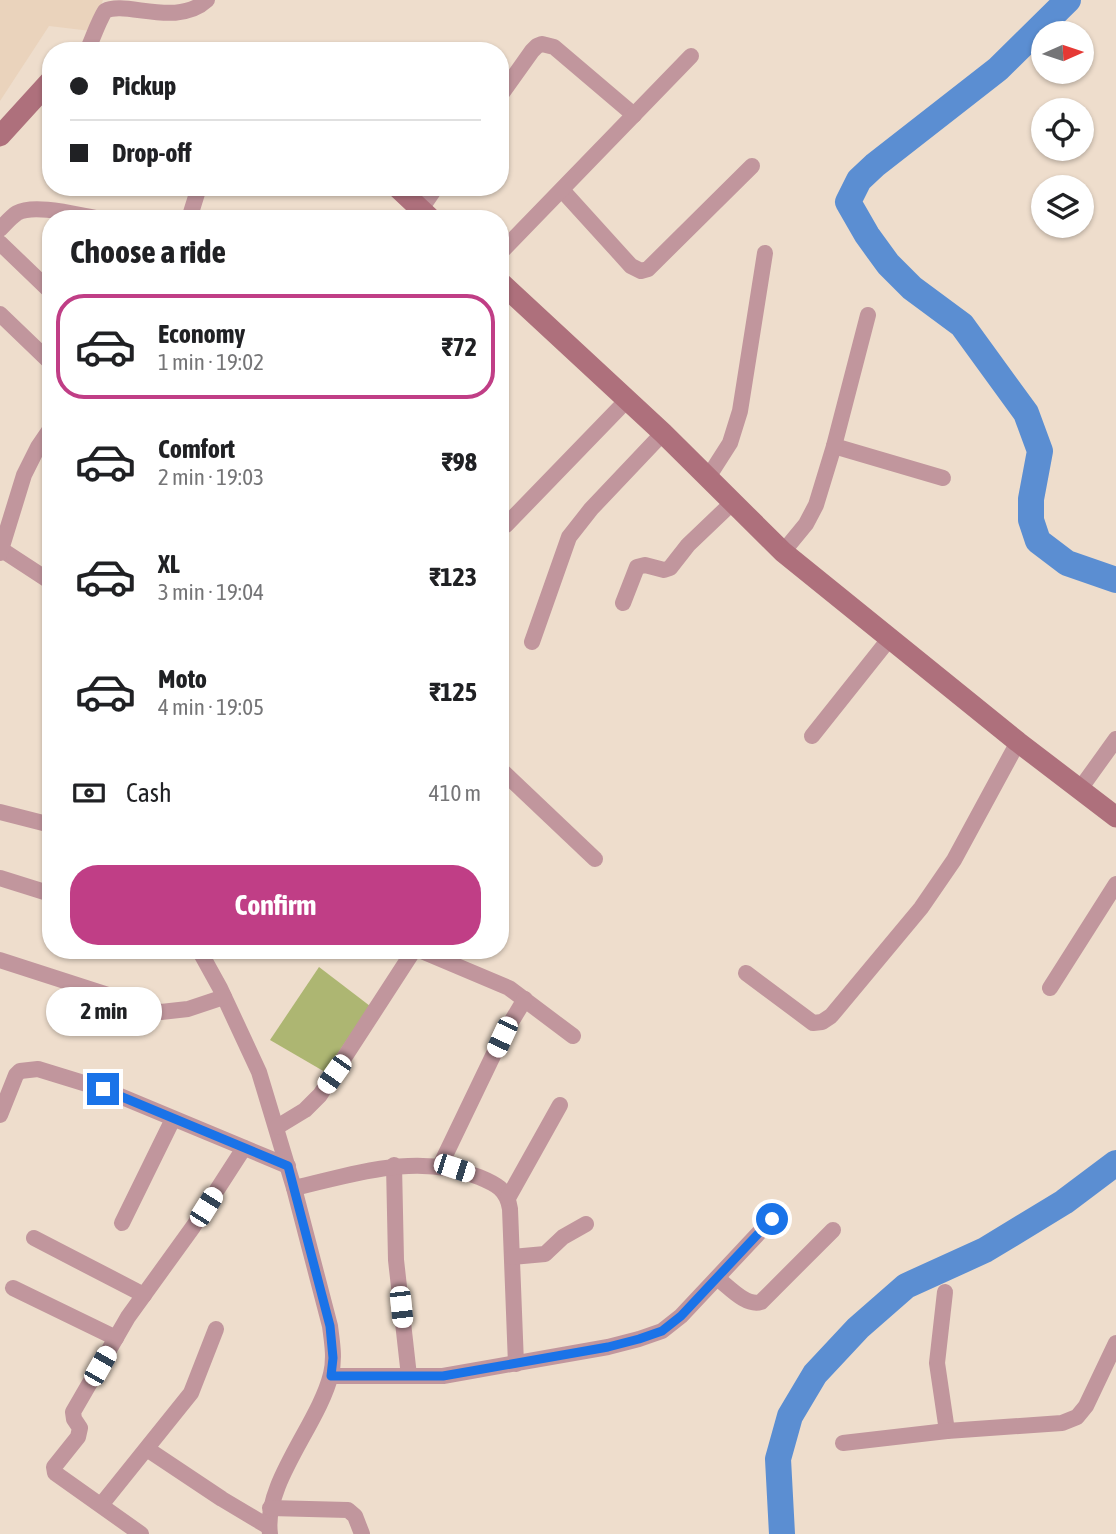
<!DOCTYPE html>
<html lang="en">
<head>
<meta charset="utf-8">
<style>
	body { margin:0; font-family:"Asap Condensed",sans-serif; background:#f6f6f6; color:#202124; height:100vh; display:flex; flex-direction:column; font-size:26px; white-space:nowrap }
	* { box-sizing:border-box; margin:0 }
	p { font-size:23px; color:#757577 }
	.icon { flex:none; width:38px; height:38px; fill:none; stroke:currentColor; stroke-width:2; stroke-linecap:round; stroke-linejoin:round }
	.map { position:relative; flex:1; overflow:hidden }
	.panel { position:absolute; left:42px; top:210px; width:467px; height:749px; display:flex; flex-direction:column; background:#fff; border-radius:28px; box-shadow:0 2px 5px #0004 }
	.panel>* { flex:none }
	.guide { position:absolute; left:42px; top:42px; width:467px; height:154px; border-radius:28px; box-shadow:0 2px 5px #0004; display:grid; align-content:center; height:154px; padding:0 28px; background:#fff }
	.needle { width:46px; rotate:87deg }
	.controls { position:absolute; left:1031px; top:21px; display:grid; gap:14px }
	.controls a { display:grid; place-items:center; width:63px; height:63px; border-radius:50%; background:#fff; box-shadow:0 2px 5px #0004; font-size:35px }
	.end { position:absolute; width:32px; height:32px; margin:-16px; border:9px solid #1a73e8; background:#fff; box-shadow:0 0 0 4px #fff }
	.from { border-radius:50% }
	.bubble { position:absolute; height:49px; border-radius:24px; background:#fff; box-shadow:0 2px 5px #0004; font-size:23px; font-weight:700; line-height:49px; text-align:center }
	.car { position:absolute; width:21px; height:42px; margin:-21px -10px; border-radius:9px; box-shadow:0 0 5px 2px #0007; background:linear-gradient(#fff 24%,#345 0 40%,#fff 0 76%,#345 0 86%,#fff 0) }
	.guide b { display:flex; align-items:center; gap:24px; height:66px; font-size:26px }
	.guide b+b { border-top:2px solid #e0e0e0 }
	.guide i { width:18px; height:18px; background:#202124 }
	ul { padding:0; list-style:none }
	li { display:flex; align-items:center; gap:21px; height:105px; margin:0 14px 10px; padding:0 14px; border:4px solid transparent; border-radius:28px }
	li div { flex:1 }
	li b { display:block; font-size:26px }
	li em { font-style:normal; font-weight:700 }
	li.current { border-color:#c03e86 }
	li>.icon { width:63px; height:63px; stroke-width:1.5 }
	h2 { padding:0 28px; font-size:32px; line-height:84px }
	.pay { display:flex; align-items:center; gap:18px; height:77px; padding:0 28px; font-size:26px }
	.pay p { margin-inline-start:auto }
	.button { display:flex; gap:14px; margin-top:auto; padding:14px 28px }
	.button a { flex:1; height:80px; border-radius:28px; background:#c03e86; color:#fff; font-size:28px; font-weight:700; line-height:80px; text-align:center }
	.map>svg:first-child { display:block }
	.built { fill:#ead3bc }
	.green { fill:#adb672 }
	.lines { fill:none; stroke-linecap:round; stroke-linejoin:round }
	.river { stroke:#5b8ed2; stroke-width:26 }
	.street { stroke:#c1969d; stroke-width:16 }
	.secondary { stroke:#ae707c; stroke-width:21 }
	.route { stroke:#1a73e8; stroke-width:9 }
</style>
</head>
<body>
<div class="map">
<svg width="1116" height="1534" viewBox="0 0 1116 1534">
	<rect width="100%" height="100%" fill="#edc"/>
	<path class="built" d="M0,0H103L91,31L49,26L0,101Z"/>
	<path class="green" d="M319,967L370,1006L325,1072L270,1040Z"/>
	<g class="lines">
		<g class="river">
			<path d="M1068,0L998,69L875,165L859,180L848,202L867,235L888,264L912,288L962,325L1026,413L1040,451L1031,499V520L1038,541L1067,563L1116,580"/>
			<path d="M782,1534L778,1459L790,1416L815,1374L858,1328L906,1286L985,1250L1064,1202L1116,1163"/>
		</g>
		<g class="street">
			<path d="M87,51C93,38 98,22 105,11C125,0 177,28 207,0"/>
			<path d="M500,96L532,51L537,46L542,44L554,47L634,115"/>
			<path d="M562,190L631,266L641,271L648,269L752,166"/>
			<path d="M421,209L436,187"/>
			<path d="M189,219L199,187"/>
			<path d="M0,229C5,224 11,217 17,213C35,203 81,216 102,219"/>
			<path d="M0,243L51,292"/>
			<path d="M500,253L691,56"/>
			<path d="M0,314L51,363"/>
			<path d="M834,446L943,478"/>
			<path d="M707,479L730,443L740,411L765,253"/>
			<path d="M506,525L628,399"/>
			<path d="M2,550L51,582"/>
			<path d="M783,552L806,524L816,505L834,446L868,315"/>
			<path d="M0,553L24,475L38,447L51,428"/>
			<path d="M623,603L637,567L645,565L664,570L670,568L688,545L732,503"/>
			<path d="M532,642L569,537L591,509L663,433"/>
			<path d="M812,736L890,638"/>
			<path d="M500,769L595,859"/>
			<path d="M1080,789L1116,739"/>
			<path d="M0,812L51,825"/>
			<path d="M0,878L51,894"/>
			<path d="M199,950L220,988L259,1072L294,1188L330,1326C332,1342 335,1358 331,1374C319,1424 263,1483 270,1534"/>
			<path d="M419,950L509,988L573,1036"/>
			<path d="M0,960L161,1012L188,1009L224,997"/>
			<path d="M746,973L813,1023L822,1022L831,1016L921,908L954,860L1018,742"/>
			<path d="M1050,988L1116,884"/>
			<path d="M0,1115L16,1075L20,1071L38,1069L103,1089L288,1166"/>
			<path d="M277,1127L305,1110L320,1095L414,950"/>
			<path d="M394,1165L396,1260L409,1376"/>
			<path d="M440,1166L502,1037L525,999"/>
			<path d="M294,1188C355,1174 417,1152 479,1177C496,1184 507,1189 510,1209L516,1364"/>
			<path d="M508,1198L560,1105"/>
			<path d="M122,1223L173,1119"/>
			<path d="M34,1238L144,1295"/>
			<path d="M512,1257L545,1254L563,1237L586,1224"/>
			<path d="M717,1278C728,1286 746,1307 761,1302L833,1230"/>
			<path d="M13,1288L116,1338"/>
			<path d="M945,1292L937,1363L947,1431"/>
			<path d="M331,1376H443L608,1347L639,1339L662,1331L681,1316L772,1219"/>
			<path d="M843,1443L947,1431L1062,1423L1077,1417L1086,1406L1116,1343"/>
			<path d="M147,1449L222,1499L269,1527"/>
			<path d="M101,1505L191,1393L216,1329"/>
			<path d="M270,1508L348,1510L355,1516L362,1534"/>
			<path d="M141,1534L55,1473L54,1467L78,1437L80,1428L74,1419L73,1412L128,1317L193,1227L244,1148"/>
		</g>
		<g class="secondary">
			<path d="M0,136L51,80"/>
			<path d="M397,187L431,219"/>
			<path d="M500,282L663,433L783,552L1018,742L1116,817"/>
		</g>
	</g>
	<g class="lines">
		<path class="route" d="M103,1089L288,1166L330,1326L333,1358L331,1376H443L608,1347L639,1339L662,1331L681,1316L772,1219"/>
	</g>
</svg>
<div class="controls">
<a><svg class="needle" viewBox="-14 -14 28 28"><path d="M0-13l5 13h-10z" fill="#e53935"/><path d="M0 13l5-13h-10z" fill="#757577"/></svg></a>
<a><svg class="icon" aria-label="locate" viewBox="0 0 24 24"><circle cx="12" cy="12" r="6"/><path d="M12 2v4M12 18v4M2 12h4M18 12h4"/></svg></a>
<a><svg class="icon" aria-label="layers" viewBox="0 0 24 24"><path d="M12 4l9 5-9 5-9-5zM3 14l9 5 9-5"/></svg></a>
</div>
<i class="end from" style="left:772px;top:1219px"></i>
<i class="end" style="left:103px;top:1089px"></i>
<div class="bubble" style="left:46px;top:987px;width:116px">2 min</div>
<i class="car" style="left:502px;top:1037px;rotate:205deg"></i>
<i class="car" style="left:334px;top:1074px;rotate:215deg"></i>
<i class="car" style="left:454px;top:1168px;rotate:108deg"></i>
<i class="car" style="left:206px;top:1207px;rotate:32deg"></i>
<i class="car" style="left:401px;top:1307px;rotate:174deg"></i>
<i class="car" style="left:100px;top:1366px;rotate:30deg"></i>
<div class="guide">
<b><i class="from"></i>Pickup</b>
<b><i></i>Drop-off</b>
</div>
<section class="panel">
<h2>Choose a ride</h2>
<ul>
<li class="current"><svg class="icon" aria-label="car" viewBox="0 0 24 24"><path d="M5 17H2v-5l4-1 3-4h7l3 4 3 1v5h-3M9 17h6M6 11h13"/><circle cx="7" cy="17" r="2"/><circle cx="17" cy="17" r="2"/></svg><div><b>Economy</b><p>1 min · 19:02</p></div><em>₹72</em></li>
<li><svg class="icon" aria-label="car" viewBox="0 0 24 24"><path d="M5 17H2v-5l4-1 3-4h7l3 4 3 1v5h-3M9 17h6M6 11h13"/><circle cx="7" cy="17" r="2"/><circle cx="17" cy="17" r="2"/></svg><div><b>Comfort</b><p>2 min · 19:03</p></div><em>₹98</em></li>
<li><svg class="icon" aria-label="car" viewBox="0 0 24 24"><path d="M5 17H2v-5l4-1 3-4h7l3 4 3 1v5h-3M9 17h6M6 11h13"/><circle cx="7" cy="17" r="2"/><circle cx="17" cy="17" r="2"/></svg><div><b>XL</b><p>3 min · 19:04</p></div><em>₹123</em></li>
<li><svg class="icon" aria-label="car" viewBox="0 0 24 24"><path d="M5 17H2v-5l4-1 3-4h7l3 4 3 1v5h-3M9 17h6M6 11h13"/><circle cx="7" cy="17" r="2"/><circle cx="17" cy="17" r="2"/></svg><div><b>Moto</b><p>4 min · 19:05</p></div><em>₹125</em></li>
</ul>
<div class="pay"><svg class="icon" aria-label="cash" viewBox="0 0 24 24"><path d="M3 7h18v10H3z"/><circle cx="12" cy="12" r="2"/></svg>Cash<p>410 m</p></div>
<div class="button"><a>Confirm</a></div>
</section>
</div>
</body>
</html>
